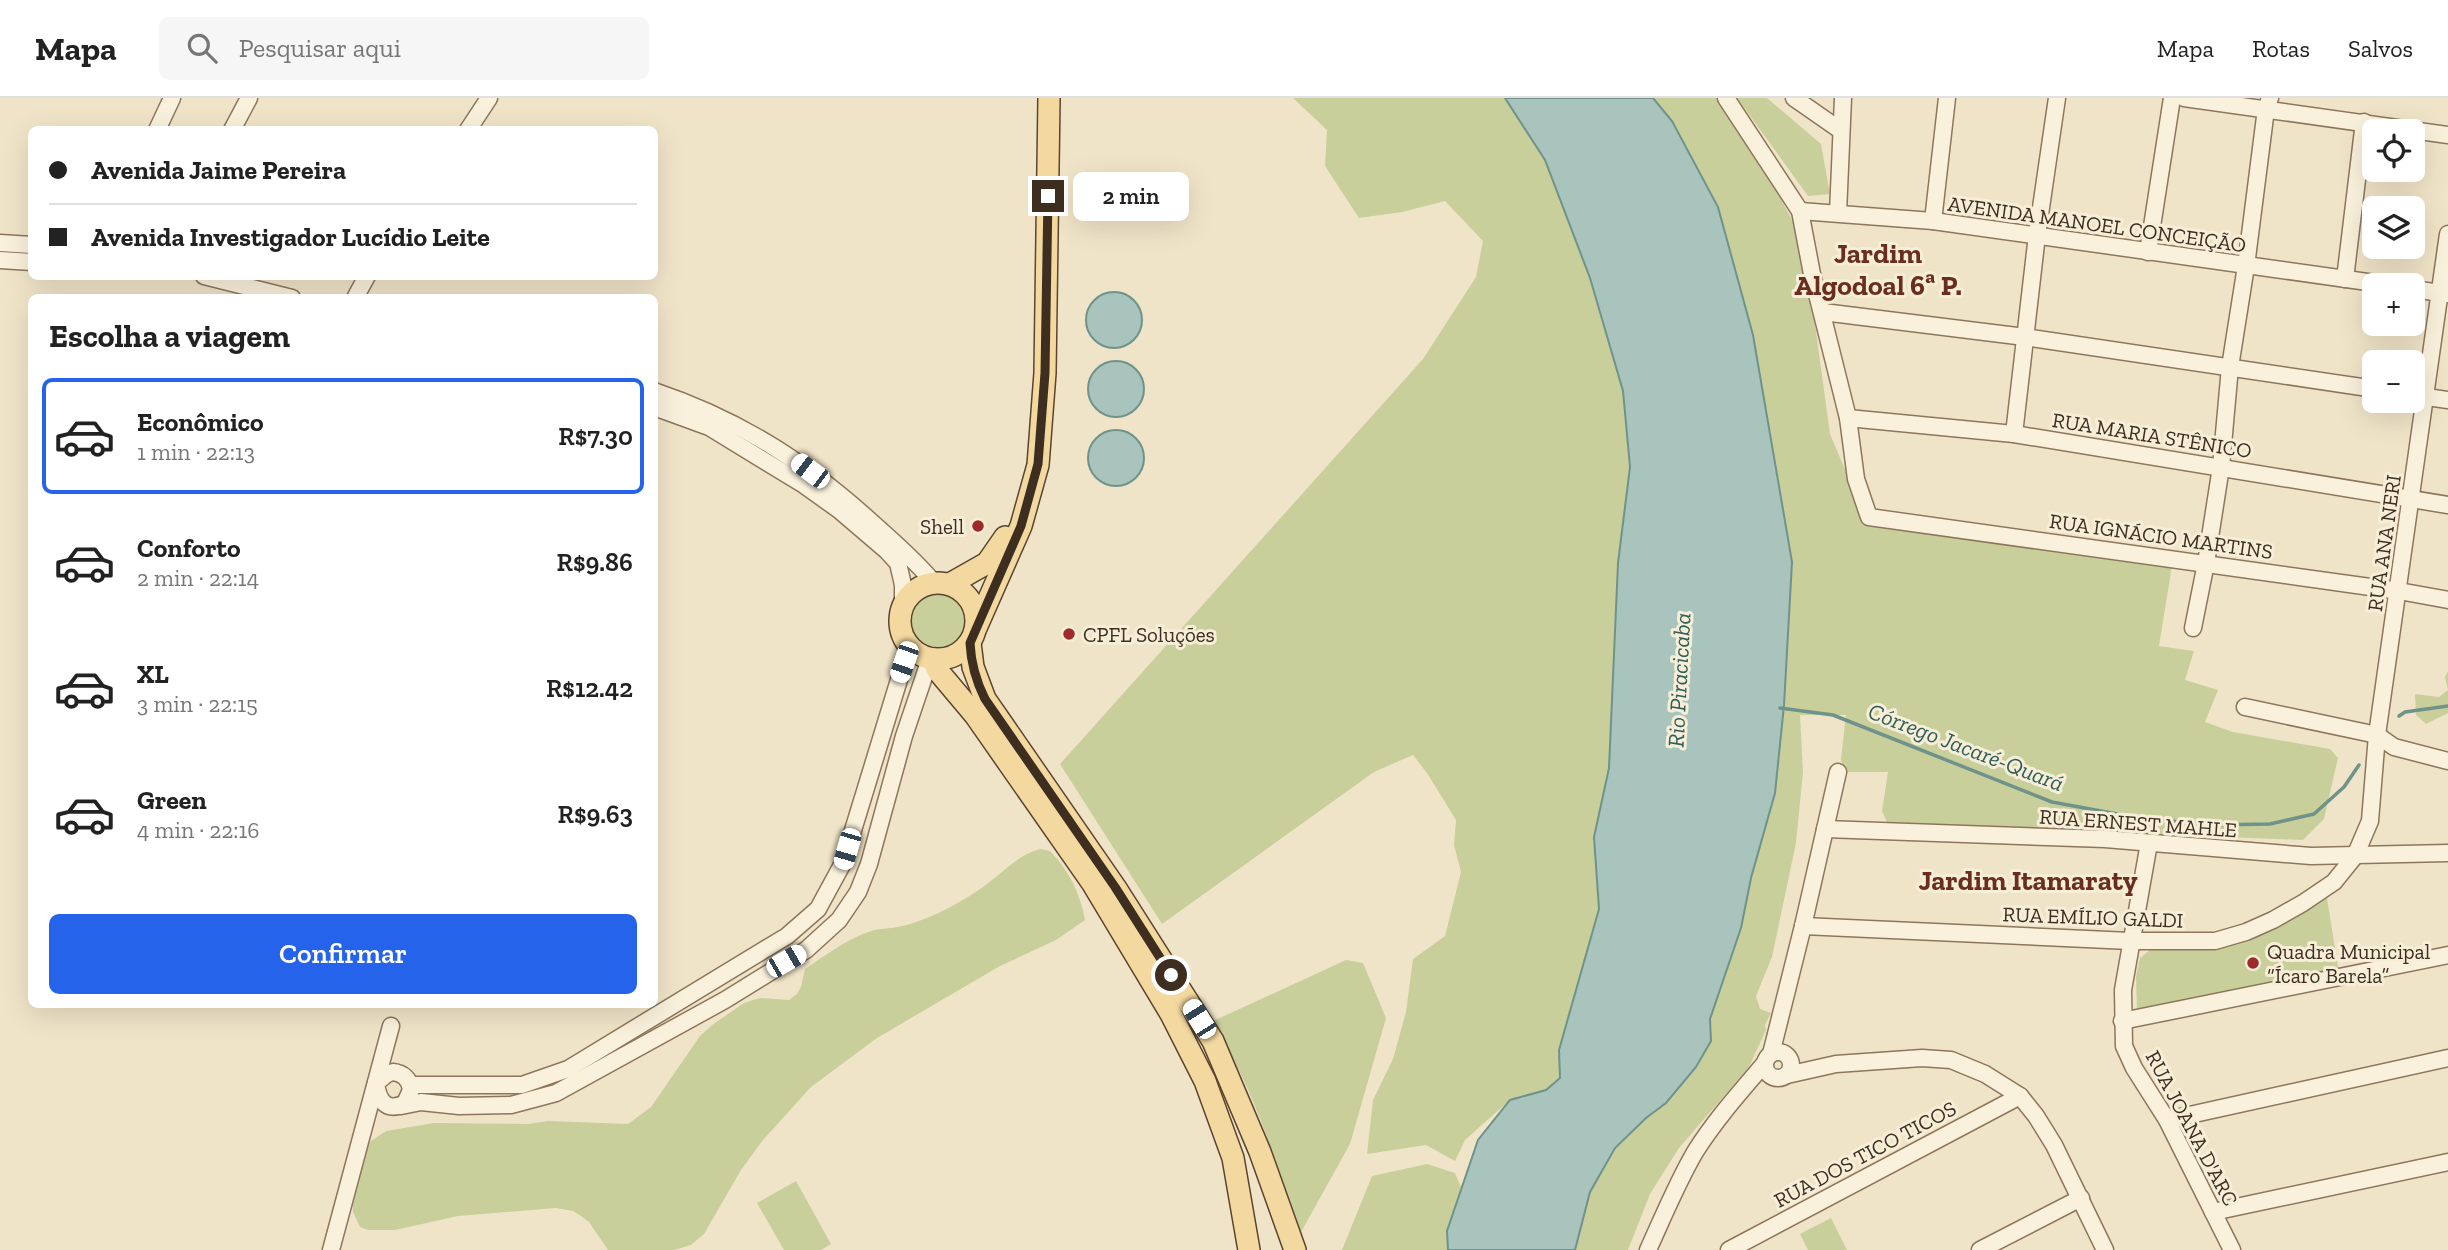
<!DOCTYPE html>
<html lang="pt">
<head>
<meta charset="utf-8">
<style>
	body { margin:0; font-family:"Zilla Slab",serif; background:#f6f6f6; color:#222; height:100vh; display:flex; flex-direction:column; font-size:26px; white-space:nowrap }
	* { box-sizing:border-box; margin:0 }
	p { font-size:23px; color:#767676 }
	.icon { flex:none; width:38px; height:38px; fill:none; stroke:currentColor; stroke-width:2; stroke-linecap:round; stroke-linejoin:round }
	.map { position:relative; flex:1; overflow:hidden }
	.details { position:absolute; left:28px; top:196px; width:630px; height:714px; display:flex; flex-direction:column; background:#fff; border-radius:10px; box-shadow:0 7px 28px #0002 }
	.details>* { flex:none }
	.banner { position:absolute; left:28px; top:28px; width:630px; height:154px; border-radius:10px; box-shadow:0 7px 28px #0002; display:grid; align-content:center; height:154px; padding:0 21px; background:#fff }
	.tools { position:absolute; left:2362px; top:21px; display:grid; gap:14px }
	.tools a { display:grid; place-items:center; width:63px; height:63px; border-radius:10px; background:#fff; box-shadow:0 7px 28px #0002; font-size:35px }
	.end { position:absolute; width:32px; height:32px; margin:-16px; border:9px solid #3d2e20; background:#fff; box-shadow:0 0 0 4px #fff }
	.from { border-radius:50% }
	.bubble { position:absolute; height:49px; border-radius:10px; background:#fff; box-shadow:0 7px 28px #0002; font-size:23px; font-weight:600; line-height:49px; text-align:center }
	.car { position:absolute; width:21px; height:42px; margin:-21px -10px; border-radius:9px; box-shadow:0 0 5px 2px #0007; background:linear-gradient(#fff 24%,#345 0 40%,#fff 0 76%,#345 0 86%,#fff 0) }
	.banner b { display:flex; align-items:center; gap:24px; height:66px; font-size:26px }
	.banner b+b { border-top:2px solid #e0e0e0 }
	.banner i { width:18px; height:18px; background:#222 }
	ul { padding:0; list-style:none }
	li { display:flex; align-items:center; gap:21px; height:116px; margin:0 14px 10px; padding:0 7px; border:4px solid transparent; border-radius:10px }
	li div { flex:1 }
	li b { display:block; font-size:26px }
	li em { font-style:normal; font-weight:600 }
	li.current { border-color:#2563eb }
	li>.icon { width:63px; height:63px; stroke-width:1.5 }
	h2 { padding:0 21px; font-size:32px; line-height:84px }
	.button { display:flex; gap:14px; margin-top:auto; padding:14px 21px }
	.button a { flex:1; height:80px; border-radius:10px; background:#2563eb; color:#fff; font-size:28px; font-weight:600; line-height:80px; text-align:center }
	header { display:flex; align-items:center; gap:42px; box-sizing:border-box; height:98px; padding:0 35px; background:#fff; border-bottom:2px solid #e0e0e0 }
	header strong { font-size:33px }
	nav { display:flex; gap:38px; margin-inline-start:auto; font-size:24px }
	.search { width:490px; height:63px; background:#f6f6f6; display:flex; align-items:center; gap:18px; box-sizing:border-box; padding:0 24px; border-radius:10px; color:#767676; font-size:26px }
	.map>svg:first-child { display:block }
	.green { fill:#c9cf9b }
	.water { fill:#a9c4bc; stroke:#6f938a; stroke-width:2 }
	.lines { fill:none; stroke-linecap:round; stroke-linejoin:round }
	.stream { stroke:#6f938a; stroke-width:3.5 }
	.minor-casing { stroke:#8d765c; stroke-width:19 }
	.major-casing { stroke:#5b4430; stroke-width:24 }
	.minor { stroke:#faf1dc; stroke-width:16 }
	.major { stroke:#f3d9a0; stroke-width:21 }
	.route { stroke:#3d2e20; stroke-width:9 }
	.poi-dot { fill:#9e2a2b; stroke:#f7eed8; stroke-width:2.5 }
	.labels { text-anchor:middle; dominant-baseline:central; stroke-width:6; stroke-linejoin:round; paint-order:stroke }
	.street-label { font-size:21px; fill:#3d2e20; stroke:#f7eed8 }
	.poi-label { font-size:21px; fill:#3d2e20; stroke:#f7eed8; text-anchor:start }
	.water-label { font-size:23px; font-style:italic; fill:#2f5d5a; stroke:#f7eed8 }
	.district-label { font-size:28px; font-weight:bold; fill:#6b2e1e; stroke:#f7eed8 }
</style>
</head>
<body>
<header>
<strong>Mapa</strong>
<div class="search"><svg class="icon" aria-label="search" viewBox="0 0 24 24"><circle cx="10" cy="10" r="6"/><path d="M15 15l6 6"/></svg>Pesquisar aqui</div>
<nav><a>Mapa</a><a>Rotas</a><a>Salvos</a></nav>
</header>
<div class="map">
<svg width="2448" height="1152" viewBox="0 0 2448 1152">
	<rect width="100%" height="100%" fill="#f0e4c8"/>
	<g class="green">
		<path d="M1293,0H1505L1545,62L1590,180L1623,293L1630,369L1618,465L1609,675L1594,739L1599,811L1559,952L1560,980L1546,992L1510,1002L1465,1042L1455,1063L1426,1047L1367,1056L1373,1002L1393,961L1406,914L1413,861L1445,838L1461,774L1454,747L1456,722L1427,675L1413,657L1374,674L1162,826L1060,666L1423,261L1476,179L1483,143L1445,103L1402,114L1359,120L1325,68L1327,32Z"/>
		<path d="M1653,0H1718L1770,80L1800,137L1814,219L1830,336L1869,428L2172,468L2159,548L2194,553L2185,582L2218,592L2205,624L2233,634L2330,651L2338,660L2324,721L2303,742L1888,726L1882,713L1888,674H1844L1841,661L1846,617H1800L1803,674L1796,745L1772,859L1756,898L1760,911L1771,915L1765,927L1766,932L1749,969L1679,1050L1650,1096L1628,1152H1575L1590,1094L1615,1050L1646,1020L1666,1005L1696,969L1710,944V921L1741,830L1751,780L1775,695L1784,607L1792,464L1771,351L1672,23Z"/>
		<path d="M1737,0H1767L1821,46L1830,96L1808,98Z"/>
		<circle cx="938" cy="523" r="32"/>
		<path d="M2448,573V615L2426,626L2416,617L2415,596L2439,599L2448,592L2445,579Z"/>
		<path d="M1040,751L1050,753C1069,773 1080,794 1085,822L1056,842L1000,868L877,940L811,989L763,1042L741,1072L704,1136L691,1147L674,1152H608L589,1124L581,1118L573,1113L556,1110L458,1118L395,1132H368L360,1129L353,1114L352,1105L366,1050L371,1043L386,1033L434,1025L528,1026L548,1023L628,1026L651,1009L700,938L712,927L744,905L753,902L761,900L789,902L797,896L801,889L805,871C826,857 847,841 871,833C880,830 889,831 898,829C926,823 953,809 977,793C998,780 1016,757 1040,751Z"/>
		<path d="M2327,800L2339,875L2137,913L2136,878L2140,860L2150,852L2225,848L2279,826Z"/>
		<path d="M1346,862L1363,865L1386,920L1350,1046L1300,1136C1275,1064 1254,987 1211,924Z"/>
		<path d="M1427,1066L1455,1075L1461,1089L1447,1133L1448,1152H1342L1372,1078Z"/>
		<path d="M796,1083L831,1146L821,1152H784L757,1105Z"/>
		<path d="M1831,1120L1847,1152H1808L1800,1136Z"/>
	</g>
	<g class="water">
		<path d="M1505,0H1653L1672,23L1718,109L1753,237L1792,464L1784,607L1775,695L1751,780L1741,830L1710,921L1711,943L1696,969L1666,1005L1646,1020L1615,1050L1590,1094L1575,1152H1448L1447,1133L1478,1042L1510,1002L1546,992L1560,980L1559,952L1599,811L1594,739L1609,670L1618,465L1630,369L1623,293L1590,180L1545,62Z"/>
		<circle cx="1114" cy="222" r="28"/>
		<circle cx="1116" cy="291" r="28"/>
		<circle cx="1116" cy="360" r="28"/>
	</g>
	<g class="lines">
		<g class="stream">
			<path d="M1780,610L1833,617L2052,704L2139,720L2212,727L2270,726L2314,716L2344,689L2359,667"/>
			<path d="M2399,618L2405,614L2448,608"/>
		</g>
		<defs>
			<g id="minor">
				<path d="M1726,0L1800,113L1812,176L1848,320L1856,381L1869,419L2399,493L2448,502"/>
				<path d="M1794,0L1840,32"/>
				<path d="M2184,0L2448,37"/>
				<path d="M157,32L172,0"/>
				<path d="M232,32L249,0"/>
				<path d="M468,32L489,0"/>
				<path d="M1800,113L1933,123L2389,187"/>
				<path d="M1838,115L1843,0"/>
				<path d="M1933,123L1947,0"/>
				<path d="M0,145L32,147"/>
				<path d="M2148,154L2172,0"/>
				<path d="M0,162L32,164"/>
				<path d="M204,178L292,200"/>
				<path d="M2345,181L2364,24"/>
				<path d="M2413,191L2448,196"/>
				<path d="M355,200L367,178"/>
				<path d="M1823,214L2025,239L2375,291"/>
				<path d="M654,293C743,323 808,366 877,429C897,447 917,464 934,485"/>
				<path d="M2413,297L2448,302"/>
				<path d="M654,309L709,329L804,387L839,412L887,453L898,465L903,487V507"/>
				<path d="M1848,320L2014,336L2448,407"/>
				<path d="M2014,336L2037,137L2057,0"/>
				<path d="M2193,530L2206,465L2221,369L2230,269L2246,168L2266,11L2270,0"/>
				<path d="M2245,609L2377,637L2394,649L2448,663"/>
				<path d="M1825,731L2105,741L2311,758L2448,755"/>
				<path d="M2149,745L2123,892L2124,948L2134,970L2167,1022L2232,1152"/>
				<path d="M1803,828L2130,843H2215L2246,834L2273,822L2303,805L2334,784L2355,758L2370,723L2377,637L2448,136"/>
				<path d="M2122,923L2448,857"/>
				<circle cx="1778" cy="967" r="13"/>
				<path d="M1771,956L1803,828L1838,674"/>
				<path d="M393,974C403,975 410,981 411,992L405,1005C386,1015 378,1002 376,985L387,976Z"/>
				<path d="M1787,977L1836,966L1922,960L1951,962L1985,976L2020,998L2036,1018L2054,1047L2105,1152"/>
				<path d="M411,987H522L568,971L787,838L818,811L843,765L909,549"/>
				<path d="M401,1008L421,1004L459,1008L511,1007L556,995L725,902L806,852L839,822L858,794L869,766L904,638L930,561"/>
				<path d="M2167,1022L2448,960"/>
				<path d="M2213,1114L2448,1064"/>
				<path d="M331,1152L391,928"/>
				<path d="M1648,1152C1663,1119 1677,1085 1695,1054C1715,1022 1741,993 1765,965"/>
				<path d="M1729,1152L2020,998"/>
				<path d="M1980,1152L2081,1100"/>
			</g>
			<g id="major">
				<circle cx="938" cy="523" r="38"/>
				<path d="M950,486L987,465L1005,439"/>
				<path d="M976,530L1021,428L1038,367L1045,275L1049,0"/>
				<path d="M970,545L973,569L985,601L1115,789L1213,943L1260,1054L1295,1152"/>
				<path d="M933,562L938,573L975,617L1093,786L1171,916L1205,983L1233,1060L1249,1152"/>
			</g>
		</defs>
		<use href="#minor" class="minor-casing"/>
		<use href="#major" class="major-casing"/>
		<use href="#minor" class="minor"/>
		<use href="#major" class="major"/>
	</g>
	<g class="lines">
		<path class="route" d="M1048,98L1045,275L1038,366L1021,428L970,545C971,565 976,583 985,601L1115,789L1171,877"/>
	</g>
	<g class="poi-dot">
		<circle cx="978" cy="428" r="7"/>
		<circle cx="1069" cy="536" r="7"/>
		<circle cx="2253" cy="865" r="7"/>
	</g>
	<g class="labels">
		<g class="street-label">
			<text transform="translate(2097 126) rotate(8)">AVENIDA MANOEL CONCEIÇÃO</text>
			<text transform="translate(2152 337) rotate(9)">RUA MARIA STÊNICO</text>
			<text transform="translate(2161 438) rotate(8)">RUA IGNÁCIO MARTINS</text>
			<text transform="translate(2384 445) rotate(-82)">RUA ANA NERI</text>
			<text transform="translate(2138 725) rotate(4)">RUA ERNEST MAHLE</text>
			<text transform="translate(2093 819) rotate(2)">RUA EMÍLIO GALDI</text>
			<text transform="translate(2192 1030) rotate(62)">RUA JOANA D'ARC</text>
			<text transform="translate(1865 1056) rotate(-28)">RUA DOS TICO TICOS</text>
		</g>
		<g class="poi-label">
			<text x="964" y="428" text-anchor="end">Shell</text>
			<text x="1083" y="536">CPFL Soluções</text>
			<text x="2267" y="853">Quadra Municipal<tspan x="2267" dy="24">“Ícaro Barela”</tspan></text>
		</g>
		<g class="water-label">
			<text transform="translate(1679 582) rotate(-87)">Rio Piracicaba</text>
			<text transform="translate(1966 649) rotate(21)">Córrego Jacaré-Quará</text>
		</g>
		<g class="district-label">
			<text x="1878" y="155">Jardim<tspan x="1878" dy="32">Algodoal 6ª P.</tspan></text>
			<text x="2028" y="782">Jardim Itamaraty</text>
		</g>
	</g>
</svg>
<div class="tools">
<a><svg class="icon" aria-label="locate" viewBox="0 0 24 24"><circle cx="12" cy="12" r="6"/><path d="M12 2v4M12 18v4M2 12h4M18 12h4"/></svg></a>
<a><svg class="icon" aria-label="layers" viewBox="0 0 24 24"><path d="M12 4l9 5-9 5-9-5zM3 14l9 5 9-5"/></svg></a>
<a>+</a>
<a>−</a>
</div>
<i class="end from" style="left:1171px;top:877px"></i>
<i class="end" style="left:1048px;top:98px"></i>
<div class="bubble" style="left:1073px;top:74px;width:116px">2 min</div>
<i class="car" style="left:810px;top:373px;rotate:307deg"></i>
<i class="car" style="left:904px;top:564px;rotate:199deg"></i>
<i class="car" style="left:847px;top:751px;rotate:196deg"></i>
<i class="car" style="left:786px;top:863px;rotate:60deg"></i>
<i class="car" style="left:1199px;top:921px;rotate:328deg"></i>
<div class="banner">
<b><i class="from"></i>Avenida Jaime Pereira</b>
<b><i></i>Avenida Investigador Lucídio Leite</b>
</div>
<section class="details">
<h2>Escolha a viagem</h2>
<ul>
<li class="current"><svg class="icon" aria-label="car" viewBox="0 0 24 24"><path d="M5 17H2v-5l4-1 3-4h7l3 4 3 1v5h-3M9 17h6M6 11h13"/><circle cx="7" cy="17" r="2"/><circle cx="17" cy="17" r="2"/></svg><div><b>Econômico</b><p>1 min · 22:13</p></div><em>R$7.30</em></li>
<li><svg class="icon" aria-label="car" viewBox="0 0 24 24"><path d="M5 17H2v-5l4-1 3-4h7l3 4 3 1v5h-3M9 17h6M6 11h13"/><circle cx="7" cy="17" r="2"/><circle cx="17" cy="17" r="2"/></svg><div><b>Conforto</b><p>2 min · 22:14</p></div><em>R$9.86</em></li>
<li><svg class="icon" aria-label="car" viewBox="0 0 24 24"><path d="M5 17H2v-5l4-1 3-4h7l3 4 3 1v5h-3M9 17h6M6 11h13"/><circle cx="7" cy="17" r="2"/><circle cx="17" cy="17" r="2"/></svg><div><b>XL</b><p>3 min · 22:15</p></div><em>R$12.42</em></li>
<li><svg class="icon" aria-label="car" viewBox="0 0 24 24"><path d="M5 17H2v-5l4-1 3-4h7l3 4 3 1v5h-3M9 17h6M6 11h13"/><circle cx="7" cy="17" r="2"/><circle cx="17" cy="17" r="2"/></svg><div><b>Green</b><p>4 min · 22:16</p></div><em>R$9.63</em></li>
</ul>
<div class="button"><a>Confirmar</a></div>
</section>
</div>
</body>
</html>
